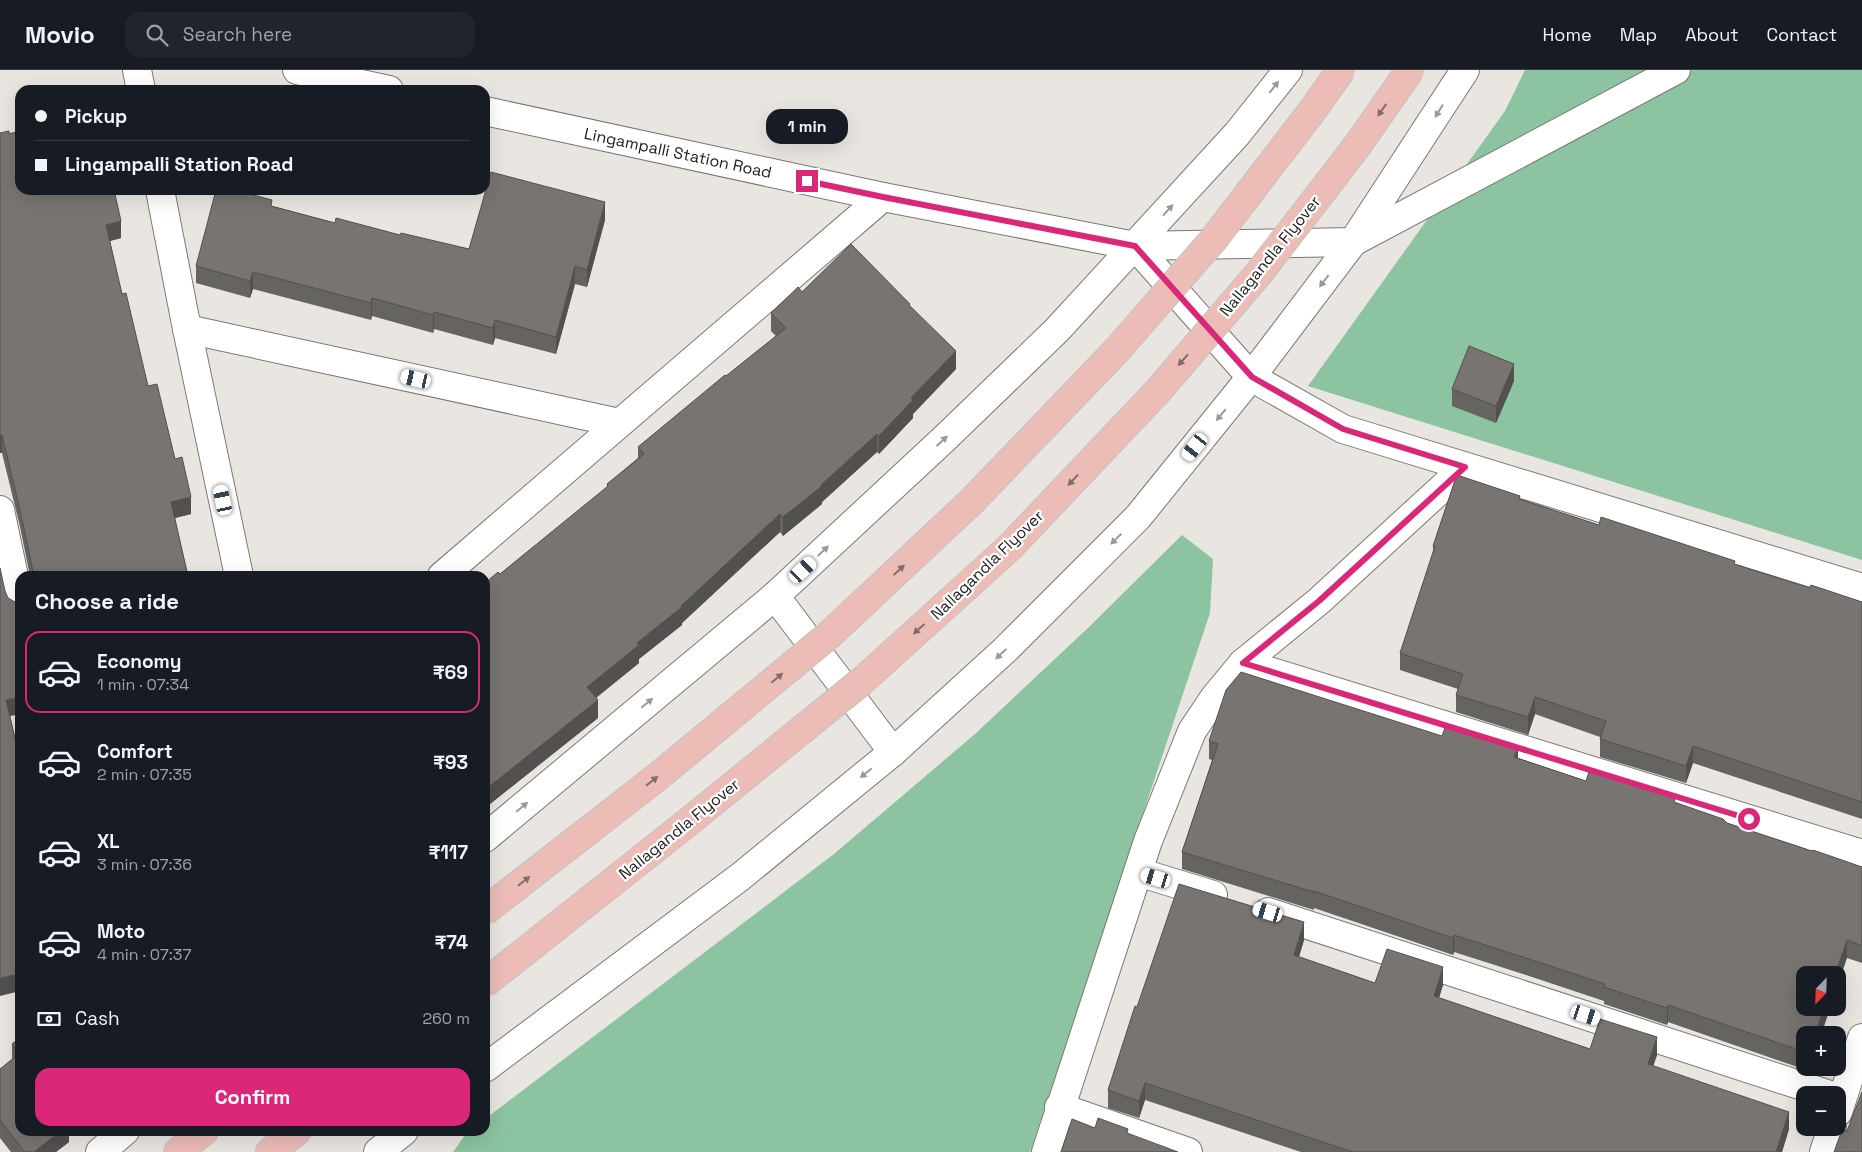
<!DOCTYPE html>
<html lang="en">
<head>
<meta charset="utf-8">
<style>
	body { margin:0; font-family:"Space Grotesk",sans-serif; background:#20242c; color:#f1f3f6; height:100vh; display:flex; flex-direction:column; font-size:19px; white-space:nowrap }
	* { box-sizing:border-box; margin:0 }
	p { font-size:16px; color:#9ea1a6 }
	.icon { flex:none; width:28px; height:28px; fill:none; stroke:currentColor; stroke-width:2; stroke-linecap:round; stroke-linejoin:round }
	.map { position:relative; flex:1; overflow:hidden }
	.details { position:absolute; left:15px; top:501px; width:475px; height:565px; display:flex; flex-direction:column; background:#171b24; border-radius:15px; box-shadow:0 5px 20px #0002 }
	.details>* { flex:none }
	.banner { position:absolute; left:15px; top:15px; width:475px; height:110px; border-radius:15px; box-shadow:0 5px 20px #0002; display:grid; align-content:center; height:110px; padding:0 20px; background:#171b24 }
	.needle { width:32px; rotate:203deg }
	.fabs { position:absolute; left:1796px; top:896px; display:grid; gap:10px }
	.fabs a { display:grid; place-items:center; width:50px; height:50px; border-radius:10px; background:#171b24; box-shadow:0 5px 20px #0002; font-size:25px }
	.end { position:absolute; width:22px; height:22px; margin:-11px; border:6px solid #db2777; background:#fff; box-shadow:0 0 0 2px #fff }
	.from { border-radius:50% }
	.bubble { position:absolute; height:35px; border-radius:15px; background:#171b24; box-shadow:0 5px 20px #0002; font-size:16px; font-weight:700; line-height:35px; text-align:center }
	.car { position:absolute; width:15px; height:30px; margin:-15px -8px; border-radius:6px; box-shadow:0 0 4px 1px #0007; background:linear-gradient(#fff 24%,#345 0 40%,#fff 0 76%,#345 0 86%,#fff 0) }
	.banner b { display:flex; align-items:center; gap:18px; height:48px; font-size:19px }
	.banner b+b { border-top:1px solid #363941 }
	.banner i { width:12px; height:12px; background:#f1f3f6 }
	ul { padding:0; list-style:none }
	li { display:flex; align-items:center; gap:15px; height:82px; margin:0 10px 8px; padding:0 10px; border:2px solid transparent; border-radius:15px }
	li div { flex:1 }
	li b { display:block; font-size:19px }
	li em { font-style:normal; font-weight:700 }
	li.current { border-color:#db2777 }
	li>.icon { width:45px; height:45px; stroke-width:1.5 }
	h2 { padding:0 20px; font-size:22px; line-height:60px }
	.pay { display:flex; align-items:center; gap:12px; height:55px; padding:0 20px; font-size:19px }
	.pay p { margin-inline-start:auto }
	.primary-button { display:flex; gap:10px; margin-top:auto; padding:10px 20px }
	.primary-button a { flex:1; height:58px; border-radius:15px; background:#db2777; color:#fff; font-size:20px; font-weight:700; line-height:58px; text-align:center }
	header { display:flex; align-items:center; gap:30px; box-sizing:border-box; height:70px; padding:0 25px; background:#171b24; border-bottom:1px solid #363941 }
	header strong { font-size:24px }
	nav { display:flex; gap:28px; margin-inline-start:auto; font-size:18px }
	.search { width:350px; height:45px; background:#20242c; display:flex; align-items:center; gap:12px; box-sizing:border-box; padding:0 18px; border-radius:15px; color:#9ea1a6; font-size:19px }
	.map>svg:first-child { display:block }
	.green { fill:#8cc3a0 }
	.lines { fill:none; stroke-linecap:round; stroke-linejoin:round }
	.minor-casing { stroke:#7a7875; stroke-width:30 }
	.major-casing { stroke:#c4c4c4; stroke-width:30 }
	.minor { stroke:#fff; stroke-width:28 }
	.major { stroke:#ecbcb7; stroke-width:28 }
	.major-bridge-casing { stroke:#c4c4c4; stroke-width:30; stroke-linecap:butt }
	.major-bridge { stroke:#ecbcb7; stroke-width:28 }
	.wall { fill:#666461 }
	.shaded-wall { fill:#53514f }
	.building { fill:#777471; stroke:#53514f }
	.oneway { fill:#999998 }
	.oneway2 { fill:#846c69 }
	.route { stroke:#db2777; stroke-width:6 }
	.labels { text-anchor:middle; dominant-baseline:central; stroke-width:4.5; stroke-linejoin:round; paint-order:stroke }
	.street-label { font-size:16px; fill:#1d1c1b; stroke:#fff }
</style>
</head>
<body>
<header>
<strong>Movio</strong>
<div class="search"><svg class="icon" aria-label="search" viewBox="0 0 24 24"><circle cx="10" cy="10" r="6"/><path d="M15 15l6 6"/></svg>Search here</div>
<nav><a>Home</a><a>Map</a><a>About</a><a>Contact</a></nav>
</header>
<div class="map">
<svg width="1862" height="1082" viewBox="0 0 1862 1082">
	<rect width="100%" height="100%" fill="#e9e6e2"/>
	<g class="green">
		<path d="M1525,0H1862V490L1308,316L1505,41Z"/>
		<path d="M1182,465L1213,489L1210,543L1030,1082H453L468,1061H485V1049L834,784L975,664L1089,557Z"/>
	</g>
	<g class="lines">
		<defs>
			<g id="minor">
				<path d="M137,0L141,20"/>
				<path d="M297,0L389,20"/>
				<path d="M485,41L883,127L1135,176L1353,172L1676,0"/>
				<path d="M160,120L187,259L239,506"/>
				<path d="M1135,176L1251,307L1343,359L1862,518"/>
				<path d="M187,259L619,353"/>
				<path d="M0,440L20,535"/>
				<path d="M442,506L883,127"/>
				<path d="M775,526L893,682"/>
				<path d="M1243,593L1862,784"/>
				<path d="M485,768L775,526L944,369L1057,260L1237,64L1288,0"/>
				<path d="M1138,802L1213,825"/>
				<path d="M1268,842L1830,1025"/>
				<path d="M485,998L740,807L893,682L1005,580L1138,447L1251,307L1353,172L1465,0"/>
				<path d="M1059,1037L1188,1082"/>
				<path d="M1838,1042L1862,968"/>
				<path d="M100,1082L125,1061"/>
				<path d="M378,1082L404,1061"/>
				<path d="M1046,1082L1148,771L1192,661L1214,628L1243,593L1319,531L1465,397"/>
				<path d="M1824,1082L1832,1058"/>
			</g>
			<g id="major">
				<path d="M178,1082L204,1061"/>
				<path d="M270,1082L297,1061"/>
			</g>
		</defs>
		<use href="#minor" class="minor-casing"/>
		<use href="#major" class="major-casing"/>
		<use href="#minor" class="minor"/>
		<use href="#major" class="major"/>
		<defs>
			<g id="major-bridge">
				<path d="M485,841L656,708L829,565L972,431L1117,280L1213,170L1312,41L1341,0"/>
				<path d="M485,913L687,753L862,611L1010,477L1157,322L1259,203L1357,76L1410,0"/>
			</g>
		</defs>
		<use href="#major-bridge" class="major-bridge-casing"/>
		<use href="#major-bridge" class="major-bridge"/>
	</g>
	<g class="wall">
		<path d="M0,63L9,64L121,168L110,171L122,224L148,316L175,389L191,444L175,448L188,506H30L20,457L2,383H0Z"/>
		<path d="M272,136L335,153L400,165L469,179L605,150L587,217L575,214L556,284L495,268L493,275L434,259L433,263L372,246L371,250L253,219L250,228L196,213V196Z"/>
		<path d="M802,222L910,237L956,299L913,344V348L879,384L877,382L822,432V434L783,466L780,462L682,553V555L639,589V593L596,628L598,648L485,738V513L500,504L607,418V414L638,388V377L776,266L771,261V243Z"/>
		<path d="M1514,311L1496,353L1452,336V319Z"/>
		<path d="M1520,429L1599,455L1735,494L1810,518L1862,532V749L1693,693L1686,713L1600,687V667L1535,644L1528,665L1456,642V625L1458,619L1400,600V583L1433,483V476Z"/>
		<path d="M1442,666L1518,688L1586,711L1676,733L1727,753L1812,781L1862,797V893L1847,888L1805,938H1830L1821,965H1805V998H1810L1809,1001L1668,952L1667,955L1604,934V931L1526,905L1454,882L1453,885L1314,838V840L1182,799V782L1212,690L1209,689V671Z"/>
		<path d="M1304,870L1299,887L1375,913L1443,915L1439,928L1590,979L1657,985L1653,996L1789,1059L1782,1082H1301L1145,1030L1139,1048L1108,1038V1020L1137,937Z"/>
		<path d="M20,968V1061H70L69,1062V1072L56,1082H11L0,1068V999L12,989V974Z"/>
	</g>
	<g class="shaded-wall">
		<path d="M605,132V150L587,217V200Z"/>
		<path d="M121,151V168L106,172V155Z"/>
		<path d="M575,196V214L556,284V267Z"/>
		<path d="M253,202V219L250,228V211Z"/>
		<path d="M372,228V246L371,250V233Z"/>
		<path d="M434,242V259L433,263V245Z"/>
		<path d="M495,250V268L493,275V258Z"/>
		<path d="M956,281V299L913,344V348L879,384V366L911,328Z"/>
		<path d="M1514,294V311L1496,353V336Z"/>
		<path d="M877,364V382L822,432V434L783,466V447L821,415Z"/>
		<path d="M2,365V383H0V366Z"/>
		<path d="M191,427V444L171,449V432Z"/>
		<path d="M780,444V462L682,553V555L639,589V593L587,635V617L637,573L681,536Z"/>
		<path d="M20,627V644L6,647V630Z"/>
		<path d="M1535,627V644L1528,665V647Z"/>
		<path d="M598,630V648L485,738V720Z"/>
		<path d="M1693,676V693L1686,713V696Z"/>
		<path d="M1518,677V694L1514,687Z"/>
		<path d="M1304,852V870L1294,902V885Z"/>
		<path d="M1454,865V882L1453,885V868Z"/>
		<path d="M1847,870V888L1838,915V905H1835Z"/>
		<path d="M1443,897V915L1434,943V926Z"/>
		<path d="M20,904V921L0,926V908Z"/>
		<path d="M1668,935V952L1667,955V938Z"/>
		<path d="M1824,938H1830L1821,965H1815Z"/>
		<path d="M1657,967V985L1648,1011V994Z"/>
		<path d="M1145,1013V1030L1139,1048V1031Z"/>
		<path d="M1789,1042V1059L1782,1082H1776Z"/>
		<path d="M61,1061H70L69,1062V1072L56,1082H34Z"/>
	</g>
	<g class="building">
		<path d="M9,61V64L20,61V120H114L121,151L106,155L122,224L126,223L148,316L157,314L175,389L182,387L191,427L171,432L188,506H34L20,440L2,365L0,366V63Z"/>
		<path d="M491,102L605,132L587,200L575,196L556,267L495,250L493,258L434,242L433,245L372,228L371,233L253,202L250,211L196,196L216,120H235L272,130L271,136L335,153L336,148L400,165L401,163L469,179Z"/>
		<path d="M851,174L910,234L909,235L956,281L911,328L913,330L879,366L877,364L821,415L822,416L783,447L780,444L681,536L682,537L637,573L639,575L587,617L598,630L485,720V513L498,502L500,504L608,416L607,414L644,384L638,377L725,305L726,306L786,258L771,243L798,217L802,222Z"/>
		<path d="M1469,276L1514,294L1496,336L1452,319Z"/>
		<path d="M1460,406L1520,426L1519,429L1599,455L1601,447L1735,491L1734,494L1810,518L1811,515L1862,532V732L1693,676L1686,696L1600,669L1606,651L1535,627L1528,647L1456,625L1463,604L1400,583L1435,476H1433L1455,410Z"/>
		<path d="M0,498L5,521L8,528L15,532L20,533V627L6,630L20,689V904L0,908Z"/>
		<path d="M1241,602L1442,666L1446,655L1518,677L1514,687L1586,711L1590,699L1676,726L1674,732L1723,749L1727,753L1812,781L1813,780L1862,797V876L1847,870L1835,905H1805V938H1824L1815,965H1805V982L1668,935L1667,938L1604,917L1605,914L1526,888L1454,865L1453,868L1314,821V822L1182,782L1218,674L1209,671L1226,620Z"/>
		<path d="M1179,814L1304,852L1294,885L1375,913L1387,879L1443,897L1434,926L1590,979L1600,949L1657,967L1648,994L1789,1042L1776,1082H1353L1145,1013L1139,1031L1108,1020L1135,936L1137,937Z"/>
		<path d="M20,968V1061H61L34,1082H25L0,1050V999L19,984L12,974Z"/>
		<path d="M1862,1022V1082H1834L1842,1060L1847,1061Z"/>
		<path d="M1098,1048L1128,1059L1127,1063L1178,1082H1061L1072,1049L1095,1058Z"/>
	</g>
	<defs><path id="oneway-solid" d="M-6-.8H1V-3.2L6.5 0L1 3.2V.8H-6Z" transform="scale(1.25)"/></defs>
	<g class="oneway">
		<use href="#oneway-solid" transform="translate(1274 17) rotate(-52)"/>
		<use href="#oneway-solid" transform="translate(1439 41) rotate(122)"/>
		<use href="#oneway-solid" transform="translate(1168 140) rotate(-48)"/>
		<use href="#oneway-solid" transform="translate(1324 211) rotate(127)"/>
		<use href="#oneway-solid" transform="translate(1221 345) rotate(129)"/>
		<use href="#oneway-solid" transform="translate(942 371) rotate(-43)"/>
		<use href="#oneway-solid" transform="translate(1116 469) rotate(135)"/>
		<use href="#oneway-solid" transform="translate(823 481) rotate(-43)"/>
		<use href="#oneway-solid" transform="translate(1001 584) rotate(137)"/>
		<use href="#oneway-solid" transform="translate(647 633) rotate(-40)"/>
		<use href="#oneway-solid" transform="translate(866 703) rotate(141)"/>
		<use href="#oneway-solid" transform="translate(522 737) rotate(-40)"/>
	</g>
	<g class="oneway2">
		<use href="#oneway-solid" transform="translate(1382 40) rotate(125)"/>
		<use href="#oneway-solid" transform="translate(1183 290) rotate(131)"/>
		<use href="#oneway-solid" transform="translate(1073 410) rotate(133)"/>
		<use href="#oneway-solid" transform="translate(899 500) rotate(-43)"/>
		<use href="#oneway-solid" transform="translate(919 559) rotate(138)"/>
		<use href="#oneway-solid" transform="translate(777 608) rotate(-40)"/>
		<use href="#oneway-solid" transform="translate(652 711) rotate(-38)"/>
		<use href="#oneway-solid" transform="translate(524 811) rotate(-38)"/>
	</g>
	<g class="lines">
		<path class="route" d="M807,111L883,127L1135,176L1252,307L1343,359L1465,397L1319,531L1243,593L1749,749"/>
	</g>
	<g class="labels">
		<g class="street-label">
			<text transform="translate(678 83) rotate(12)">Lingampalli Station Road</text>
			<text transform="translate(1270 186) rotate(-51)">Nallagandla Flyover</text>
			<text transform="translate(987 495) rotate(-44)">Nallagandla Flyover</text>
			<text transform="translate(679 759) rotate(-39)">Nallagandla Flyover</text>
		</g>
	</g>
</svg>
<div class="fabs">
<a><svg class="needle" viewBox="-14 -14 28 28"><path d="M0-13l5 13h-10z" fill="#e53935"/><path d="M0 13l5-13h-10z" fill="#9ea1a6"/></svg></a>
<a>+</a>
<a>−</a>
</div>
<i class="end from" style="left:1749px;top:749px"></i>
<i class="end" style="left:807px;top:111px"></i>
<div class="bubble" style="left:766px;top:39px;width:82px">1 min</div>
<i class="car" style="left:416px;top:309px;rotate:283deg"></i>
<i class="car" style="left:1195px;top:377px;rotate:219deg"></i>
<i class="car" style="left:223px;top:430px;rotate:348deg"></i>
<i class="car" style="left:803px;top:500px;rotate:47deg"></i>
<i class="car" style="left:1156px;top:808px;rotate:287deg"></i>
<i class="car" style="left:1268px;top:842px;rotate:287deg"></i>
<i class="car" style="left:1586px;top:945px;rotate:108deg"></i>
<div class="banner">
<b><i class="from"></i>Pickup</b>
<b><i></i>Lingampalli Station Road</b>
</div>
<section class="details">
<h2>Choose a ride</h2>
<ul>
<li class="current"><svg class="icon" aria-label="car" viewBox="0 0 24 24"><path d="M5 17H2v-5l4-1 3-4h7l3 4 3 1v5h-3M9 17h6M6 11h13"/><circle cx="7" cy="17" r="2"/><circle cx="17" cy="17" r="2"/></svg><div><b>Economy</b><p>1 min · 07:34</p></div><em>₹69</em></li>
<li><svg class="icon" aria-label="car" viewBox="0 0 24 24"><path d="M5 17H2v-5l4-1 3-4h7l3 4 3 1v5h-3M9 17h6M6 11h13"/><circle cx="7" cy="17" r="2"/><circle cx="17" cy="17" r="2"/></svg><div><b>Comfort</b><p>2 min · 07:35</p></div><em>₹93</em></li>
<li><svg class="icon" aria-label="car" viewBox="0 0 24 24"><path d="M5 17H2v-5l4-1 3-4h7l3 4 3 1v5h-3M9 17h6M6 11h13"/><circle cx="7" cy="17" r="2"/><circle cx="17" cy="17" r="2"/></svg><div><b>XL</b><p>3 min · 07:36</p></div><em>₹117</em></li>
<li><svg class="icon" aria-label="car" viewBox="0 0 24 24"><path d="M5 17H2v-5l4-1 3-4h7l3 4 3 1v5h-3M9 17h6M6 11h13"/><circle cx="7" cy="17" r="2"/><circle cx="17" cy="17" r="2"/></svg><div><b>Moto</b><p>4 min · 07:37</p></div><em>₹74</em></li>
</ul>
<div class="pay"><svg class="icon" aria-label="cash" viewBox="0 0 24 24"><path d="M3 7h18v10H3z"/><circle cx="12" cy="12" r="2"/></svg>Cash<p>260 m</p></div>
<div class="primary-button"><a>Confirm</a></div>
</section>
</div>
</body>
</html>
